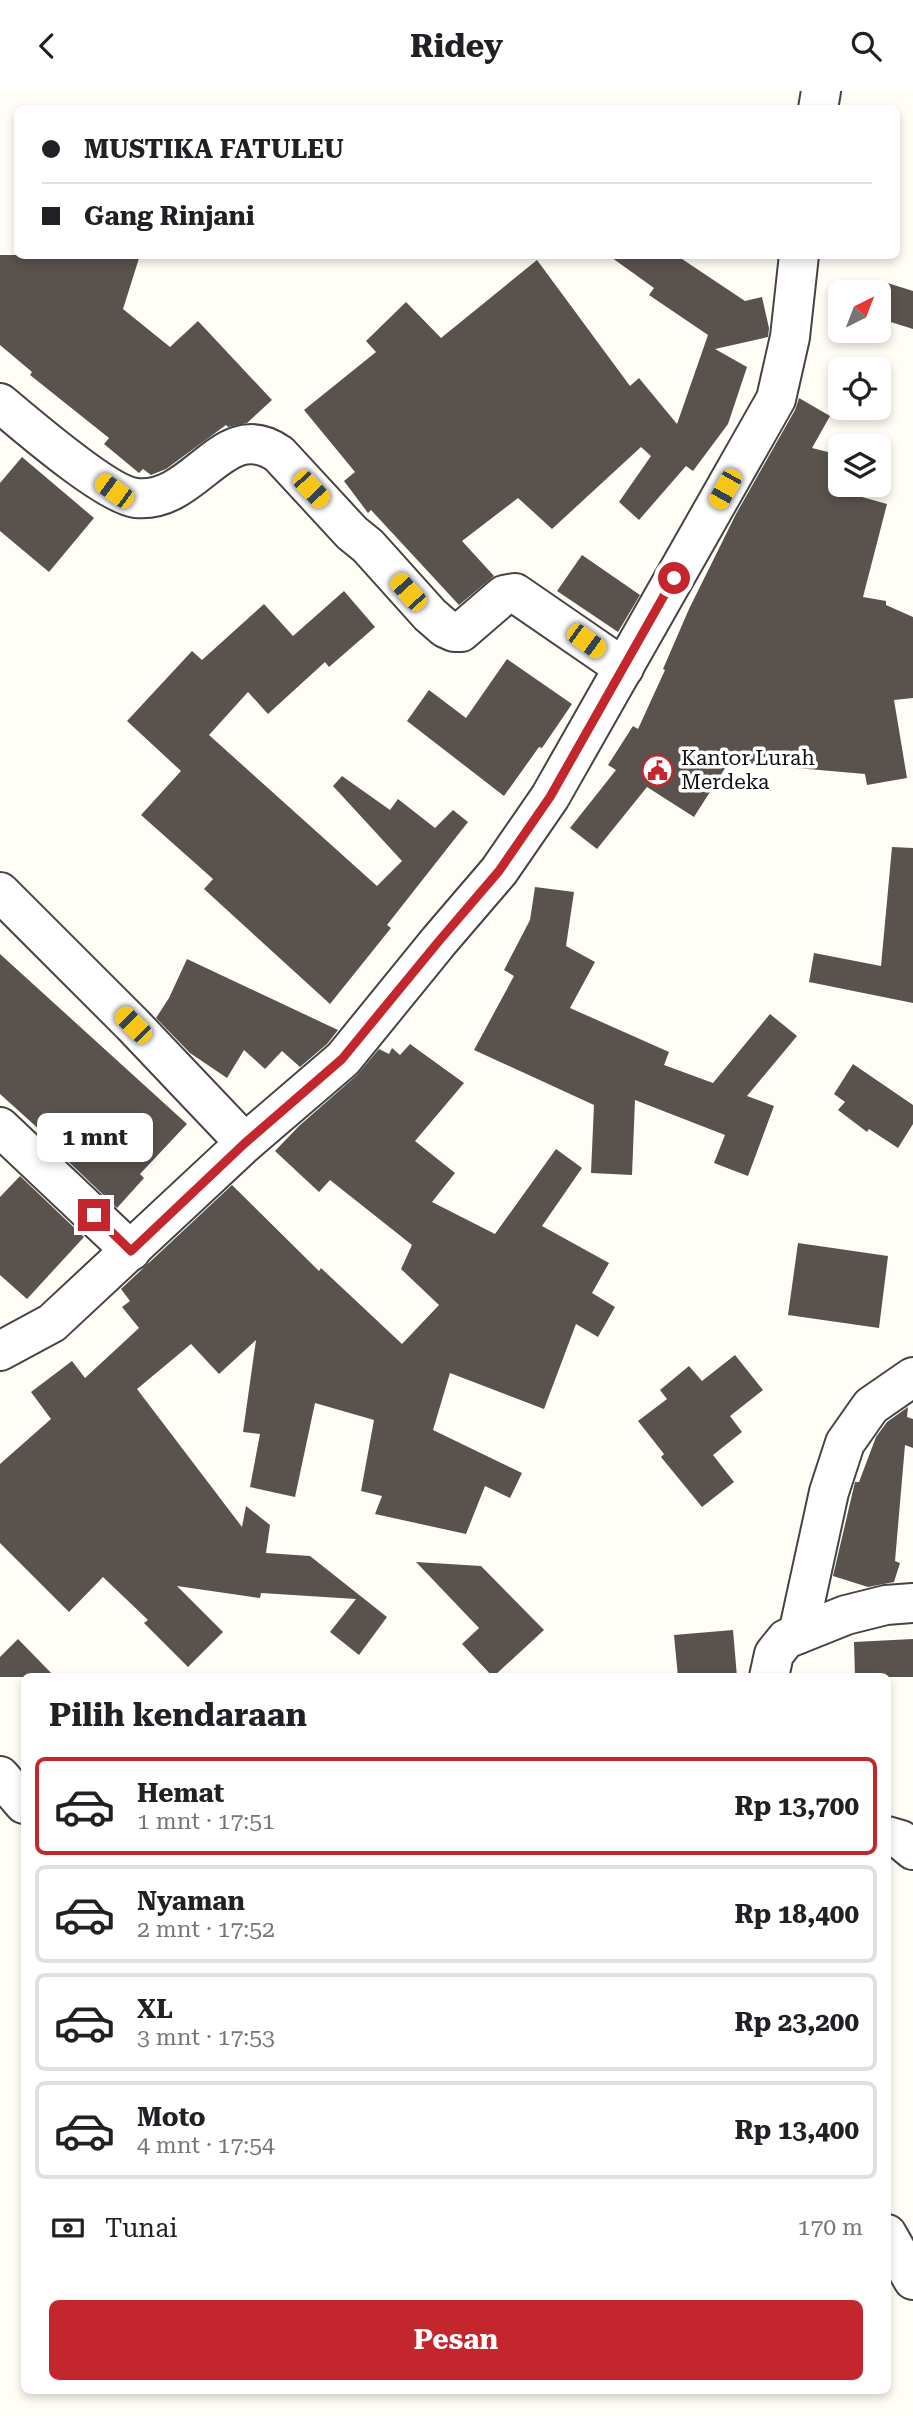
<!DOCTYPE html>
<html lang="id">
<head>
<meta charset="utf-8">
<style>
	body { margin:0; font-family:"Roboto Serif",serif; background:#f6f6f6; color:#202124; height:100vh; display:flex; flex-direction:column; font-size:26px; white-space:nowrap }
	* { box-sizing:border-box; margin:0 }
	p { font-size:23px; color:#757577 }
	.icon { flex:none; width:38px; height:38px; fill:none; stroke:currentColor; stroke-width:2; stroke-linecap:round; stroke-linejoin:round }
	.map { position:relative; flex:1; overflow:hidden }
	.details { position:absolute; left:21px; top:1582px; width:870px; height:721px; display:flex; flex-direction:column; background:#fff; border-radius:10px; box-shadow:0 4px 10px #0003 }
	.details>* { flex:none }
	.top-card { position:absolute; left:14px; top:14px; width:886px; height:154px; border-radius:10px; box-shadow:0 4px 10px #0003; display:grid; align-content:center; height:154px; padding:0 28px; background:#fff }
	.needle { width:46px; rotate:42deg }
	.fabs { position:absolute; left:828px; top:189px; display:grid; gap:14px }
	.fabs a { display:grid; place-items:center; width:63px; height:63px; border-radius:10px; background:#fff; box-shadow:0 4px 10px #0003; font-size:35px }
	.end { position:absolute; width:32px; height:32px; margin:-16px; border:9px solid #c4262e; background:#fff; box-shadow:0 0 0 4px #fff }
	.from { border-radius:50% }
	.bubble { position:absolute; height:49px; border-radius:10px; background:#fff; box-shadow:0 4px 10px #0003; font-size:23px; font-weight:700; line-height:49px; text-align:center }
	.car { position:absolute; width:21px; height:42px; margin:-21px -10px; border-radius:9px; box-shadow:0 0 5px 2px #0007; background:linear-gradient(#f5c518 24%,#345 0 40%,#f5c518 0 76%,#345 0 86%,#f5c518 0) }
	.top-card b { display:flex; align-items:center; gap:24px; height:66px; font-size:26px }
	.top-card b+b { border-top:2px solid #e0e0e0 }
	.top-card i { width:18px; height:18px; background:#202124 }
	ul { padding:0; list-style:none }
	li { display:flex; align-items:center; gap:21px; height:98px; margin:0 14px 10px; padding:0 14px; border:4px solid #e0e0e0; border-radius:10px }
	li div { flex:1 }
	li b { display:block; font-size:26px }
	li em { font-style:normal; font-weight:700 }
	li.current { border-color:#c4262e }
	li>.icon { width:63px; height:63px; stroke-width:1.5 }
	h2 { padding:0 28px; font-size:32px; line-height:84px }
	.pay { display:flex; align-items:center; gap:18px; height:77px; padding:0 28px; font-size:26px }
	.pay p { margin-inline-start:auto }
	.primary-button { display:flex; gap:14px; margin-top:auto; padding:14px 28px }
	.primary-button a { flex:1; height:80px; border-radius:10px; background:#c4262e; color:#fff; font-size:28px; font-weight:700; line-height:80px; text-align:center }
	header { display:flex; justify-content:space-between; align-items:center; height:91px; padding:0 28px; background:#fff; font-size:32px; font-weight:700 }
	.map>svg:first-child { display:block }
	.building { fill:#5a524d }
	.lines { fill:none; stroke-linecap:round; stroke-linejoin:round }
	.minor-casing { stroke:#444; stroke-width:42 }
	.minor { stroke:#fff; stroke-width:38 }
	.route { stroke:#c4262e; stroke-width:9 }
	.labels { text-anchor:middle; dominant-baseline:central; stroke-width:7; stroke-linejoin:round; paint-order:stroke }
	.poi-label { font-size:21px; fill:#111; stroke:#fff; text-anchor:start }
</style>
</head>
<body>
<header><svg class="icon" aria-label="back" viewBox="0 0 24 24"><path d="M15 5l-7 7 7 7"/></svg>Ridey<svg class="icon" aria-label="search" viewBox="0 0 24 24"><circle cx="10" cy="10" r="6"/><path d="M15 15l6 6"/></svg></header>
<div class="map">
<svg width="913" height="2325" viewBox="0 0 913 2325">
	<rect width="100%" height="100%" fill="#fffdf5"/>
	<g class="building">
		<path d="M0,164H140L123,218L170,256L198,230L272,309L247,332L228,336L226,334L166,378L151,384L143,378L139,382L104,353L109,347L30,284L32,281L0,254Z"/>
		<path d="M608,164H676L745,210L762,206L769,237L768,246L715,258L747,276L728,333L693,380L686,375L639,429L619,411L651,365L641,356L552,438L518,407L462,450L494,485L459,514L371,419L368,422L344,390L355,381L304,319L376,261L366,250L406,211L441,247L537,169L630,295L639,287L677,333L708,244L649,204L654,197Z"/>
		<path d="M878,189L913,200V238L878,227Z"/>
		<path d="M799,307L830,325L812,357L840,364V394H864L862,406L887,413L863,506L886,510V514L913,526V607L894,609L907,687L867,694L865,683L729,671L694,726L647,696L597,758L570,737L616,679L608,674L633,635L638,638L665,579L663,578L689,518L736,423L795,319Z"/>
		<path d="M22,366L94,427L49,481L0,440V392Z"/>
		<path d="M582,464L640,504L618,541L557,500Z"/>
		<path d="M344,500L375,536L329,576L325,571L268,623L248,601L209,644L377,795L402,770L333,695L342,685L390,719L398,708L435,737L453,719L468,731L387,834L391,837L330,913L204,798L213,788L141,724L181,680L127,630L192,560L202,569L264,513L293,545Z"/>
		<path d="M507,568L572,613L542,657L539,656L504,705L407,630L429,599L466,627Z"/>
		<path d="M892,756L913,757V912L809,891L814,862L881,875Z"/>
		<path d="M535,796L574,801L566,855L595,871L570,917L669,961L664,974L713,992L770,923L797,945L747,1005L774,1015L748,1085L714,1072L725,1044L635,1009L632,1084L591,1082L594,1014L474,959L514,885L504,879L530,829Z"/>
		<path d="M0,863L187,1033L140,1083L144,1087L117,1117L49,1052L51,1049L0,1003Z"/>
		<path d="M187,868L338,939L327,953L300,976L282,960L265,978L244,959L227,987L190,962L156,927L169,907Z"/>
		<path d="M410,953L464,992L415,1050L455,1082L432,1111L495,1143L556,1058L582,1077L542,1135L609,1172L592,1202L615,1216L598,1246L576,1233L544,1318L450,1282L433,1339L522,1382L510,1407L485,1395L466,1443L375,1423L382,1405L361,1400L374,1329L315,1312L295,1406L250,1396L260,1343L243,1341L256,1249L219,1283L191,1253L137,1298L242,1436L246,1415L270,1434L266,1462L310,1465L387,1526L359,1564L330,1541L356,1508L261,1502L260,1507L177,1495L223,1541L188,1576L144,1532L148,1529L103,1486L69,1521L0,1452V1373L51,1328L31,1301L72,1270L85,1287L139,1237L122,1216L130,1210L121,1198L232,1094L319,1180L321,1177L402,1253L439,1214L401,1178L412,1154L330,1089L319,1101L275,1060L299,1035L357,984L379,958L389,963L392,957L400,964Z"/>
		<path d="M853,973L913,1014V1033L898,1057L869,1038L867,1041L838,1019L845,1011L834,1003Z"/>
		<path d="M20,1085L84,1146L27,1208L0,1184V1106Z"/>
		<path d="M798,1152L888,1165L879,1237L788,1224Z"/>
		<path d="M735,1264L763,1299L730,1325L742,1341L713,1364L734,1391L702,1416L661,1366L664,1363L638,1330L667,1308L660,1299L689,1275L702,1290Z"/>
		<path d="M908,1316L907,1326L913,1328V1357L905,1354L895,1470L900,1472L894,1491L868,1496L833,1485L855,1391H859L876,1346L887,1331Z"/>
		<path d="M416,1471L481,1475L544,1539L493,1586L462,1553L479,1537Z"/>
		<path d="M733,1539L737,1586H678L674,1544Z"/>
		<path d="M18,1548L55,1586H0V1566Z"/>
		<path d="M913,1548V1586H855L854,1551Z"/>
	</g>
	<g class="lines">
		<defs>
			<g id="minor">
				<path d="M818,18L821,0"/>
				<path d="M0,312C25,333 107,404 136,407C197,413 223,324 279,363L352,442L368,455L430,524L445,537L454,541H461L504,504L515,502L624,577"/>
				<path d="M0,801L133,934L245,1052"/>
				<path d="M0,1036L131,1160"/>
				<path d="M0,1260L52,1232L245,1052L343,968L439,850L499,780L550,706L776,308L790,246L799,164"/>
				<path d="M798,1543L829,1401L845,1352L871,1315L913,1286"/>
				<path d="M769,1586L774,1563L786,1548L846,1524L886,1514L913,1512"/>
				<path d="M0,1685L24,1713"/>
				<path d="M887,1745L901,1749L913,1759"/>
				<path d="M887,2143L913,2189"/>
			</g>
		</defs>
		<use href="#minor" class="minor-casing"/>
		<use href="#minor" class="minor"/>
	</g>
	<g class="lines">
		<path class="route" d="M94,1124L131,1160L245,1052L342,968L439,850L499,780L550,706L674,487"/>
	</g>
	<defs>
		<symbol id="civic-ring" viewBox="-11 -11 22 22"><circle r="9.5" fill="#fff" stroke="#c4262e" stroke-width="1.5"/><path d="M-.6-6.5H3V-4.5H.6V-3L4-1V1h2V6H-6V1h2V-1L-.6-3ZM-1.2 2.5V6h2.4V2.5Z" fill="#c4262e"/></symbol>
	</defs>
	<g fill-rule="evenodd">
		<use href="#civic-ring" x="640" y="662" width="35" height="35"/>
	</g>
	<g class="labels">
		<g class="poi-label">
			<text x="681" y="667">Kantor Lurah<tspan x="681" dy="24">Merdeka</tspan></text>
		</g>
	</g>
</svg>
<div class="fabs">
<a><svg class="needle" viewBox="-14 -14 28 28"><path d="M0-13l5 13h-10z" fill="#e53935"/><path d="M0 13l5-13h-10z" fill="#757577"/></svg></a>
<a><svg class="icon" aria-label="locate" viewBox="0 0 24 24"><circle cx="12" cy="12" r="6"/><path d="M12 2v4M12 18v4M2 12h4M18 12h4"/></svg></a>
<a><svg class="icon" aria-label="layers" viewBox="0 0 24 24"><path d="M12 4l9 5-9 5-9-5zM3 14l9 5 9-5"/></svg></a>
</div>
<i class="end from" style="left:674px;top:487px"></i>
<i class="end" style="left:94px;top:1124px"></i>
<div class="bubble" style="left:37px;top:1022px;width:116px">1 mnt</div>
<i class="car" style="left:311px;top:398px;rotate:137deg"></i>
<i class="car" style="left:725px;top:398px;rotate:209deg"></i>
<i class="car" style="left:114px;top:400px;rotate:306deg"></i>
<i class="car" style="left:408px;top:501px;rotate:318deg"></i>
<i class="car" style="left:586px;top:550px;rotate:126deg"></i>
<i class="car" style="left:133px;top:934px;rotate:315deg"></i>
<div class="top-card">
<b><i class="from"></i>MUSTIKA FATULEU</b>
<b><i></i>Gang Rinjani</b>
</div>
<section class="details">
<h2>Pilih kendaraan</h2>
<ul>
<li class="current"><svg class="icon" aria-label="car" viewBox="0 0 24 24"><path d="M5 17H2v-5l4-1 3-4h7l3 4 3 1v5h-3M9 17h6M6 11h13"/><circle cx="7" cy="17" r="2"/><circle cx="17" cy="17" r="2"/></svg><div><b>Hemat</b><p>1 mnt · 17:51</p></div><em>Rp 13,700</em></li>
<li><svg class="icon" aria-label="car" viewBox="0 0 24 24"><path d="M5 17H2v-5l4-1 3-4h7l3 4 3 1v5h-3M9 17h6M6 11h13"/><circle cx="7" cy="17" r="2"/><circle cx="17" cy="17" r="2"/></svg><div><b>Nyaman</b><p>2 mnt · 17:52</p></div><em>Rp 18,400</em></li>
<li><svg class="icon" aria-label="car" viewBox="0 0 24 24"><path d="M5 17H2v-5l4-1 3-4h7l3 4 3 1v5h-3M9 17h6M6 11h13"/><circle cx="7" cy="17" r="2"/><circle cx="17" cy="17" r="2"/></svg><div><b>XL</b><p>3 mnt · 17:53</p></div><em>Rp 23,200</em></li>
<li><svg class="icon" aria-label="car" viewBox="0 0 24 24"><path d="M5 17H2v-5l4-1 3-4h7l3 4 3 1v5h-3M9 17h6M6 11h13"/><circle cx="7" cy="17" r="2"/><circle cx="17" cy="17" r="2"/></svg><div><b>Moto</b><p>4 mnt · 17:54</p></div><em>Rp 13,400</em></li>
</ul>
<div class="pay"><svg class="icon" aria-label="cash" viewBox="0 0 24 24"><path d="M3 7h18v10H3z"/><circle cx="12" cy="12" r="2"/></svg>Tunai<p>170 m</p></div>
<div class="primary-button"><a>Pesan</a></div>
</section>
</div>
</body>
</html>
